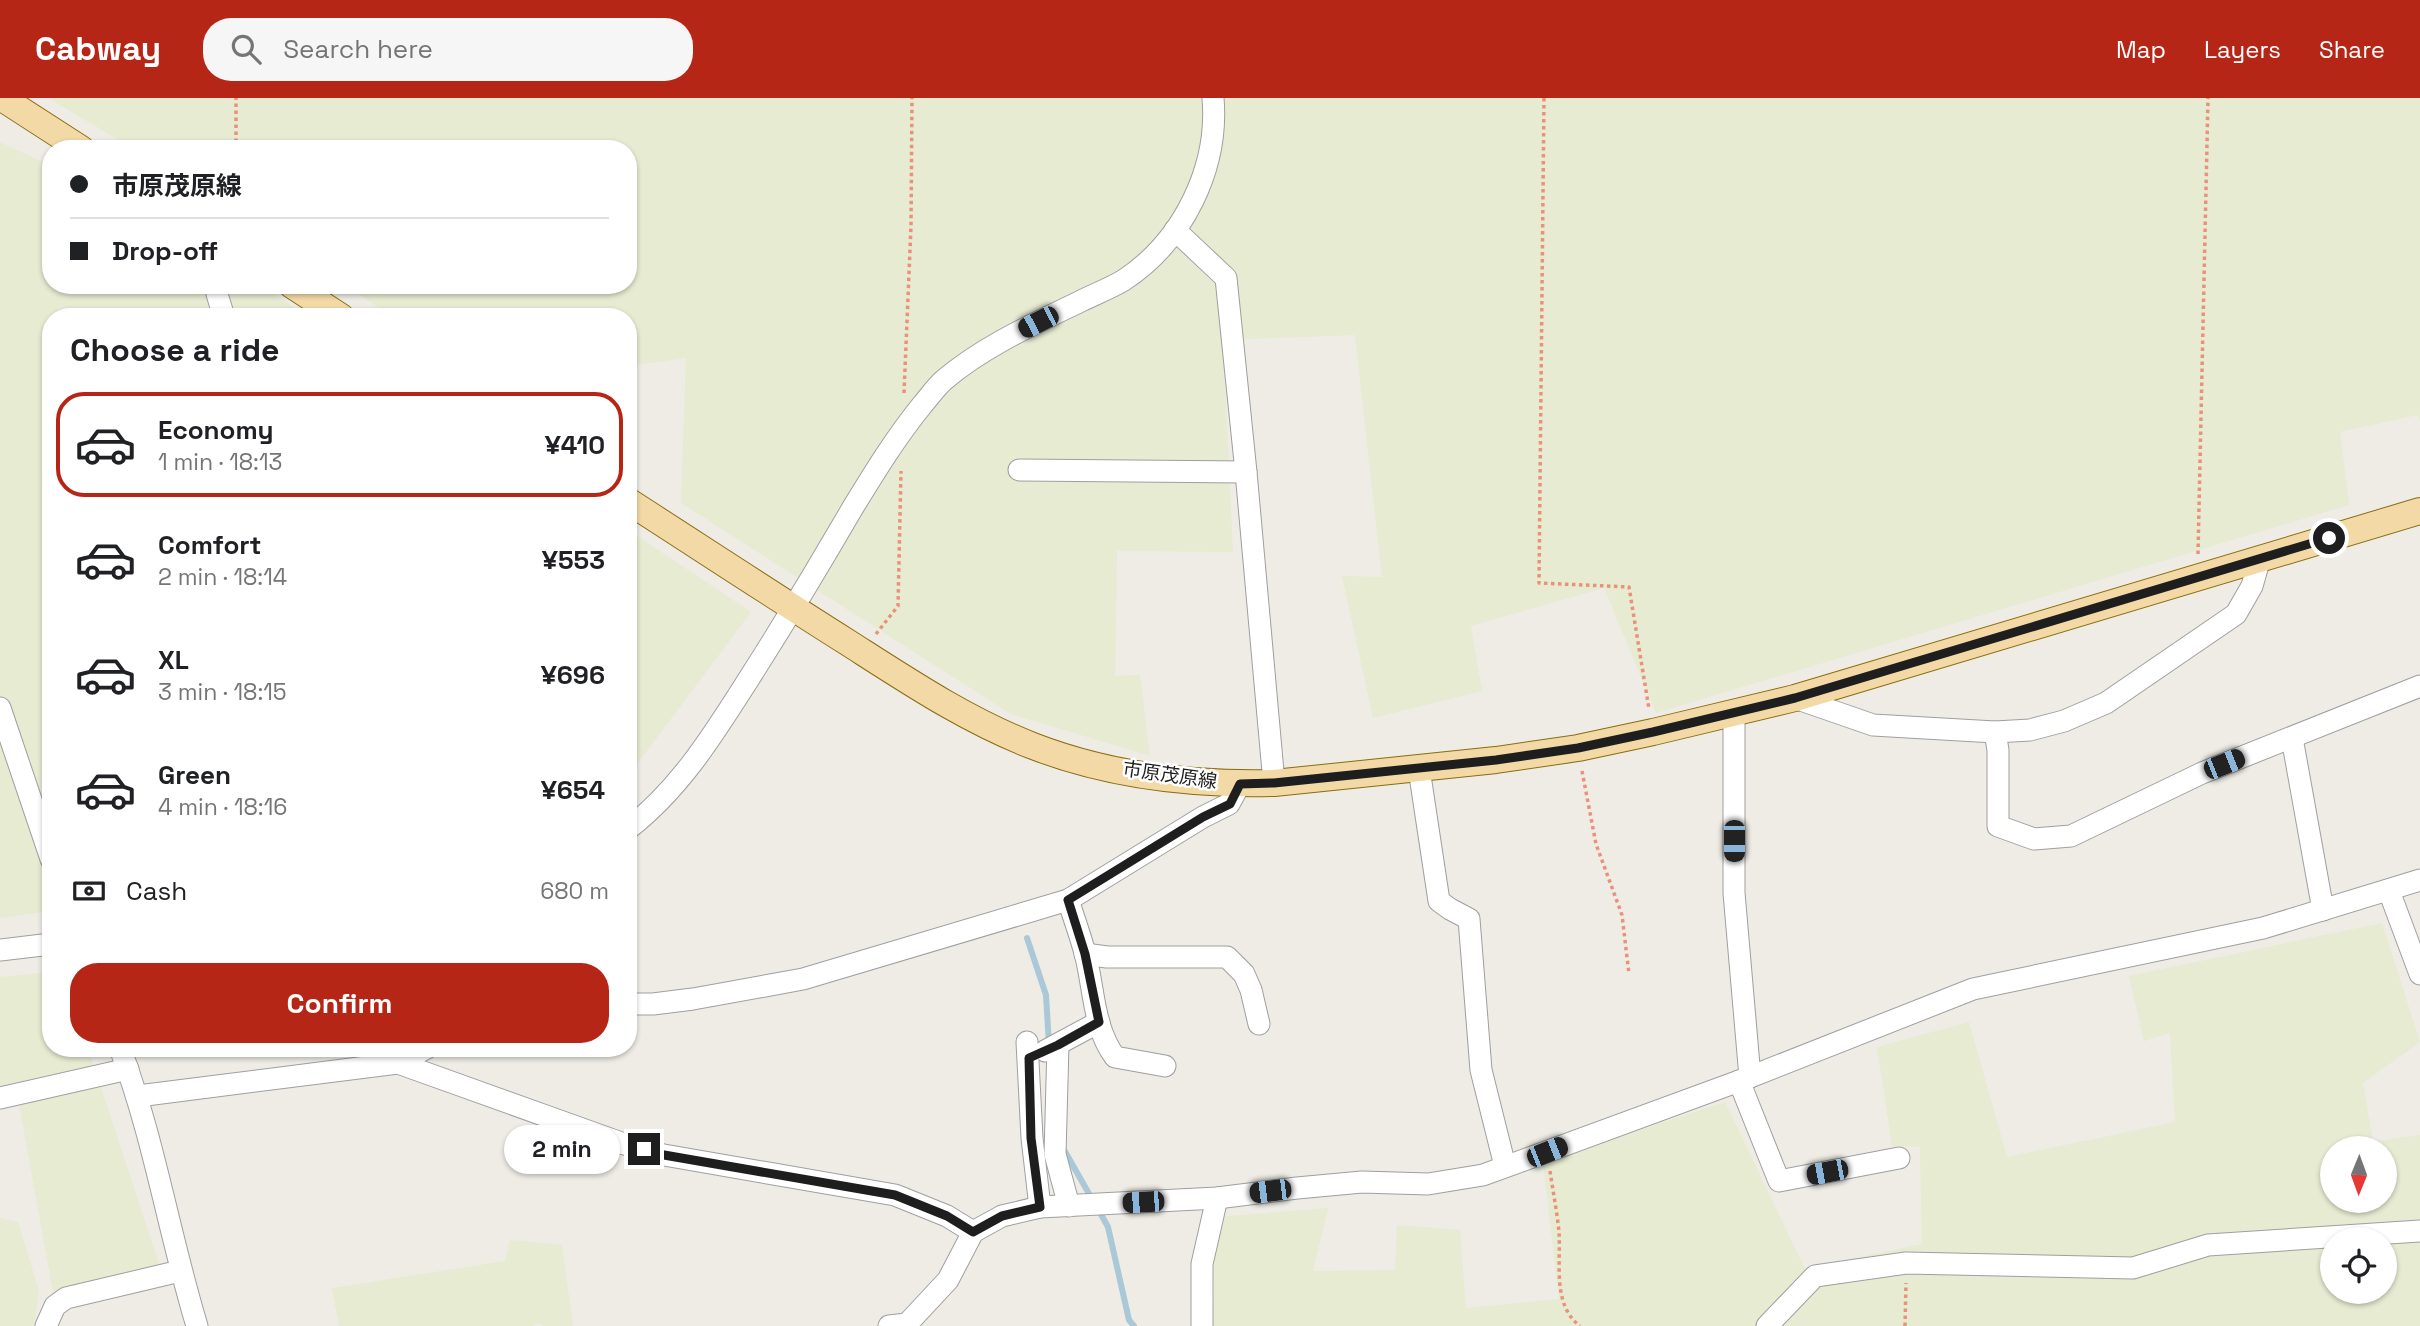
<!DOCTYPE html>
<html lang="en">
<head>
<meta charset="utf-8">
<style>
	body { margin:0; font-family:"Space Grotesk","Noto Sans JP",sans-serif; background:#f6f6f6; color:#202124; height:100vh; display:flex; flex-direction:column; font-size:26px; white-space:nowrap }
	* { box-sizing:border-box; margin:0 }
	p { font-size:23px; color:#757577 }
	.icon { flex:none; width:38px; height:38px; fill:none; stroke:currentColor; stroke-width:2; stroke-linecap:round; stroke-linejoin:round }
	.map { position:relative; flex:1; overflow:hidden }
	.sheet { position:absolute; left:42px; top:210px; width:595px; height:749px; display:flex; flex-direction:column; background:#fff; border-radius:28px; box-shadow:0 2px 5px #0004 }
	.sheet>* { flex:none }
	.banner { position:absolute; left:42px; top:42px; width:595px; height:154px; border-radius:28px; box-shadow:0 2px 5px #0004; display:grid; align-content:center; height:154px; padding:0 28px; background:#fff }
	.needle { width:46px; rotate:181deg }
	.fabs { position:absolute; left:2320px; top:1038px; display:grid; gap:14px }
	.fabs a { display:grid; place-items:center; width:77px; height:77px; border-radius:50%; background:#fff; box-shadow:0 2px 5px #0004; font-size:35px }
	.end { position:absolute; width:32px; height:32px; margin:-16px; border:9px solid #1e1e1e; background:#fff; box-shadow:0 0 0 4px #fff }
	.from { border-radius:50% }
	.bubble { position:absolute; height:49px; border-radius:24px; background:#fff; box-shadow:0 2px 5px #0004; font-size:23px; font-weight:800; line-height:49px; text-align:center }
	.car { position:absolute; width:21px; height:42px; margin:-21px -10px; border-radius:9px; box-shadow:0 0 5px 2px #0007; background:linear-gradient(#222 24%,#8ab4d8 0 40%,#222 0 76%,#8ab4d8 0 86%,#222 0) }
	.banner b { display:flex; align-items:center; gap:24px; height:66px; font-size:26px }
	.banner b+b { border-top:2px solid #e0e0e0 }
	.banner i { width:18px; height:18px; background:#202124 }
	ul { padding:0; list-style:none }
	li { display:flex; align-items:center; gap:21px; height:105px; margin:0 14px 10px; padding:0 14px; border:4px solid transparent; border-radius:28px }
	li div { flex:1 }
	li b { display:block; font-size:26px }
	li em { font-style:normal; font-weight:800 }
	li.selected { border-color:#b62616 }
	li>.icon { width:63px; height:63px; stroke-width:1.5 }
	h2 { padding:0 28px; font-size:32px; line-height:84px }
	.pay { display:flex; align-items:center; gap:18px; height:77px; padding:0 28px; font-size:26px }
	.pay p { margin-inline-start:auto }
	.primary-button { display:flex; gap:14px; margin-top:auto; padding:14px 28px }
	.primary-button a { flex:1; height:80px; border-radius:28px; background:#b62616; color:#fff; font-size:28px; font-weight:800; line-height:80px; text-align:center }
	header { display:flex; align-items:center; gap:42px; box-sizing:border-box; height:98px; padding:0 35px; background:#b62616; color:#fff }
	header strong { font-size:33px }
	nav { display:flex; gap:38px; margin-inline-start:auto; font-size:24px }
	.search { width:490px; height:63px; background:#f6f6f6; display:flex; align-items:center; gap:18px; box-sizing:border-box; padding:0 24px; border-radius:28px; color:#757577; font-size:26px }
	.map>svg:first-child { display:block }
	.farmland { fill:#e6ebd2; fill-rule:evenodd }
	.lines { fill:none; stroke-linecap:round; stroke-linejoin:round }
	.stream { stroke:#aac8d7; stroke-width:6 }
	.minor-casing { stroke:#9f9f9f; stroke-width:23 }
	.major-casing { stroke:#886d10; stroke-width:28 }
	.path { stroke:#ea9179; stroke-width:3.5; stroke-dasharray:3.5 3.5; stroke-linecap:butt }
	.minor { stroke:#fff; stroke-width:21 }
	.major { stroke:#f2d9a6; stroke-width:26 }
	.route { stroke:#1e1e1e; stroke-width:9 }
	.labels { text-anchor:middle; dominant-baseline:central; stroke-width:5; stroke-linejoin:round; paint-order:stroke }
	.street-label { font-size:19px; fill:#1e1e1e; stroke:#fff }
</style>
</head>
<body>
<header>
<strong>Cabway</strong>
<div class="search"><svg class="icon" aria-label="search" viewBox="0 0 24 24"><circle cx="10" cy="10" r="6"/><path d="M15 15l6 6"/></svg>Search here</div>
<nav><a>Map</a><a>Layers</a><a>Share</a></nav>
</header>
<div class="map">
<svg width="2420" height="1228" viewBox="0 0 2420 1228">
	<rect width="100%" height="100%" fill="#eeece5"/>
	<g class="farmland">
		<path d="M48,0H2420V323L2417,317L2340,334L2349,407L1656,615L1604,490L1471,528L1482,593L1373,620L1342,478L1382,479L1355,237L1223,242L1233,454L1117,453L1115,578L1140,577L1150,658L1011,616L681,405L686,260L628,268V219H392L346,187H628V51H134Z"/>
		<path d="M0,44L51,68V187H261L308,219H51V769H48L51,813L0,820Z"/>
		<path d="M628,432L751,514L628,678Z"/>
		<path d="M2382,825L2420,944L2363,985L2373,1044L2420,1037V1228H1213L1216,1119L1328,1110L1313,1173L1395,1172L1397,1127L1460,1132L1466,1210L1559,1201L1543,1064L1725,1004L1805,1171L1922,1146L1920,1049L1892,1048L1877,949L1969,924L2007,1059L2175,1024L2170,935L2144,943L2129,878ZM2333,1050H2385V1102H2333ZM2333,1141H2385V1194H2333Z"/>
		<path d="M51,874V950H88L162,1175L53,1194L19,1006L0,1011V879Z"/>
		<path d="M0,1120L18,1124L39,1193L34,1228H0Z"/>
		<path d="M510,1142L562,1147L573,1228H542L541,1225L531,1228H339L332,1190L505,1163Z"/>
	</g>
	<g class="lines">
		<g class="stream">
			<path d="M1027,840L1046,897L1049,947"/>
			<path d="M1063,1050L1092,1101"/>
			<path d="M1098,1111L1108,1129L1129,1222L1134,1228"/>
		</g>
		<defs>
			<g id="minor">
				<path d="M1175,132L1226,180L1246,374L1274,685"/>
				<path d="M217,187V196L224,219"/>
				<path d="M1019,372L1246,374"/>
				<path d="M1795,600L1873,627L1995,634L2030,632L2064,623L2106,605L2236,516L2252,488L2260,460"/>
				<path d="M0,610L51,761"/>
				<path d="M1734,613V795L1750,979"/>
				<path d="M1995,634L1998,652V728L2034,741L2071,738L2202,675L2420,588"/>
				<path d="M2292,640L2323,812"/>
				<path d="M1419,671L1439,803L1450,811L1469,821L1481,972L1505,1068"/>
				<path d="M628,731C681,690 715,634 750,579C785,524 819,468 852,411C874,375 896,339 923,306C930,298 936,289 944,282C984,248 1034,226 1081,203C1095,196 1111,190 1124,182C1183,143 1219,70 1213,0"/>
				<path d="M2389,793L2420,876"/>
				<path d="M1068,802C1074,820 1080,837 1085,855C1094,889 1093,930 1115,959L1165,968"/>
				<path d="M0,852L51,846"/>
				<path d="M1085,856L1107,859H1227L1244,876L1251,892L1259,926"/>
				<path d="M628,906H653L693,901L803,881L1068,802L1203,719L1229,706L1240,686"/>
				<path d="M1027,944L1032,1040L1040,1109"/>
				<path d="M1058,947L1055,1056L1069,1108"/>
				<path d="M120,950C154,1040 169,1136 197,1228"/>
				<path d="M1045,953L1099,924"/>
				<path d="M398,965L624,1046L664,1057L895,1097L947,1118L973,1134"/>
				<path d="M1739,983L1779,1083L1899,1060"/>
				<path d="M138,998L398,965L427,950"/>
				<path d="M0,1000L128,971"/>
				<path d="M46,1228L55,1208L66,1200L180,1173"/>
				<path d="M889,1228L907,1226L948,1182L973,1134L1002,1118L1040,1109L1217,1100L1297,1090L1362,1084L1428,1086L1483,1077L1750,979L1973,891L2263,830L2420,782"/>
				<path d="M1202,1228V1166L1217,1100"/>
				<path d="M1767,1228L1815,1178L1906,1165L2133,1170L2208,1147L2420,1133"/>
			</g>
			<g id="major">
				<path d="M2,0L81,51"/>
				<path d="M292,187L341,219"/>
				<path d="M628,403C701,450 774,498 847,544C908,583 966,622 1033,648C1108,677 1194,687 1274,685L1496,662L1578,650L1653,634L1795,600L2420,413"/>
			</g>
		</defs>
		<use href="#minor" class="minor-casing"/>
		<use href="#major" class="major-casing"/>
		<g class="path">
			<path d="M1544,0L1539,485L1629,489L1649,611"/>
			<path d="M236,51V0"/>
			<path d="M904,295L911,128L912,0"/>
			<path d="M2198,456L2208,0"/>
			<path d="M876,536L898,508L901,373"/>
			<path d="M1582,673L1596,746L1622,817L1629,876"/>
			<path d="M1550,1073C1553,1093 1557,1114 1559,1134C1561,1165 1552,1207 1580,1228"/>
			<path d="M1905,1228L1906,1185"/>
		</g>
		<use href="#minor" class="minor"/>
		<use href="#major" class="major"/>
	</g>
	<g class="lines">
		<path class="route" d="M644,1051L664,1057L895,1097L947,1118L973,1134L1002,1118L1040,1109L1031,1040L1029,960L1058,947L1099,924L1085,856L1068,802L1203,719L1230,706L1240,686L1274,685L1496,662L1578,650L1653,634L1795,600L2329,440"/>
	</g>
	<g class="labels">
		<g class="street-label">
			<text transform="translate(1170 677) rotate(8)">市原茂原線</text>
		</g>
	</g>
</svg>
<div class="fabs">
<a><svg class="needle" viewBox="-14 -14 28 28"><path d="M0-13l5 13h-10z" fill="#e53935"/><path d="M0 13l5-13h-10z" fill="#757577"/></svg></a>
<a><svg class="icon" aria-label="locate" viewBox="0 0 24 24"><circle cx="12" cy="12" r="6"/><path d="M12 2v4M12 18v4M2 12h4M18 12h4"/></svg></a>
</div>
<i class="end from" style="left:2329px;top:440px"></i>
<i class="end" style="left:644px;top:1051px"></i>
<div class="bubble" style="left:504px;top:1027px;width:116px">2 min</div>
<i class="car" style="left:1038px;top:224px;rotate:243deg"></i>
<i class="car" style="left:2224px;top:666px;rotate:68deg"></i>
<i class="car" style="left:1734px;top:743px;rotate:180deg"></i>
<i class="car" style="left:1547px;top:1054px;rotate:68deg"></i>
<i class="car" style="left:1827px;top:1074px;rotate:259deg"></i>
<i class="car" style="left:1270px;top:1093px;rotate:263deg"></i>
<i class="car" style="left:1143px;top:1104px;rotate:267deg"></i>
<div class="banner">
<b><i class="from"></i>市原茂原線</b>
<b><i></i>Drop-off</b>
</div>
<section class="sheet">
<h2>Choose a ride</h2>
<ul>
<li class="selected"><svg class="icon" aria-label="car" viewBox="0 0 24 24"><path d="M5 17H2v-5l4-1 3-4h7l3 4 3 1v5h-3M9 17h6M6 11h13"/><circle cx="7" cy="17" r="2"/><circle cx="17" cy="17" r="2"/></svg><div><b>Economy</b><p>1 min · 18:13</p></div><em>¥410</em></li>
<li><svg class="icon" aria-label="car" viewBox="0 0 24 24"><path d="M5 17H2v-5l4-1 3-4h7l3 4 3 1v5h-3M9 17h6M6 11h13"/><circle cx="7" cy="17" r="2"/><circle cx="17" cy="17" r="2"/></svg><div><b>Comfort</b><p>2 min · 18:14</p></div><em>¥553</em></li>
<li><svg class="icon" aria-label="car" viewBox="0 0 24 24"><path d="M5 17H2v-5l4-1 3-4h7l3 4 3 1v5h-3M9 17h6M6 11h13"/><circle cx="7" cy="17" r="2"/><circle cx="17" cy="17" r="2"/></svg><div><b>XL</b><p>3 min · 18:15</p></div><em>¥696</em></li>
<li><svg class="icon" aria-label="car" viewBox="0 0 24 24"><path d="M5 17H2v-5l4-1 3-4h7l3 4 3 1v5h-3M9 17h6M6 11h13"/><circle cx="7" cy="17" r="2"/><circle cx="17" cy="17" r="2"/></svg><div><b>Green</b><p>4 min · 18:16</p></div><em>¥654</em></li>
</ul>
<div class="pay"><svg class="icon" aria-label="cash" viewBox="0 0 24 24"><path d="M3 7h18v10H3z"/><circle cx="12" cy="12" r="2"/></svg>Cash<p>680 m</p></div>
<div class="primary-button"><a>Confirm</a></div>
</section>
</div>
</body>
</html>
